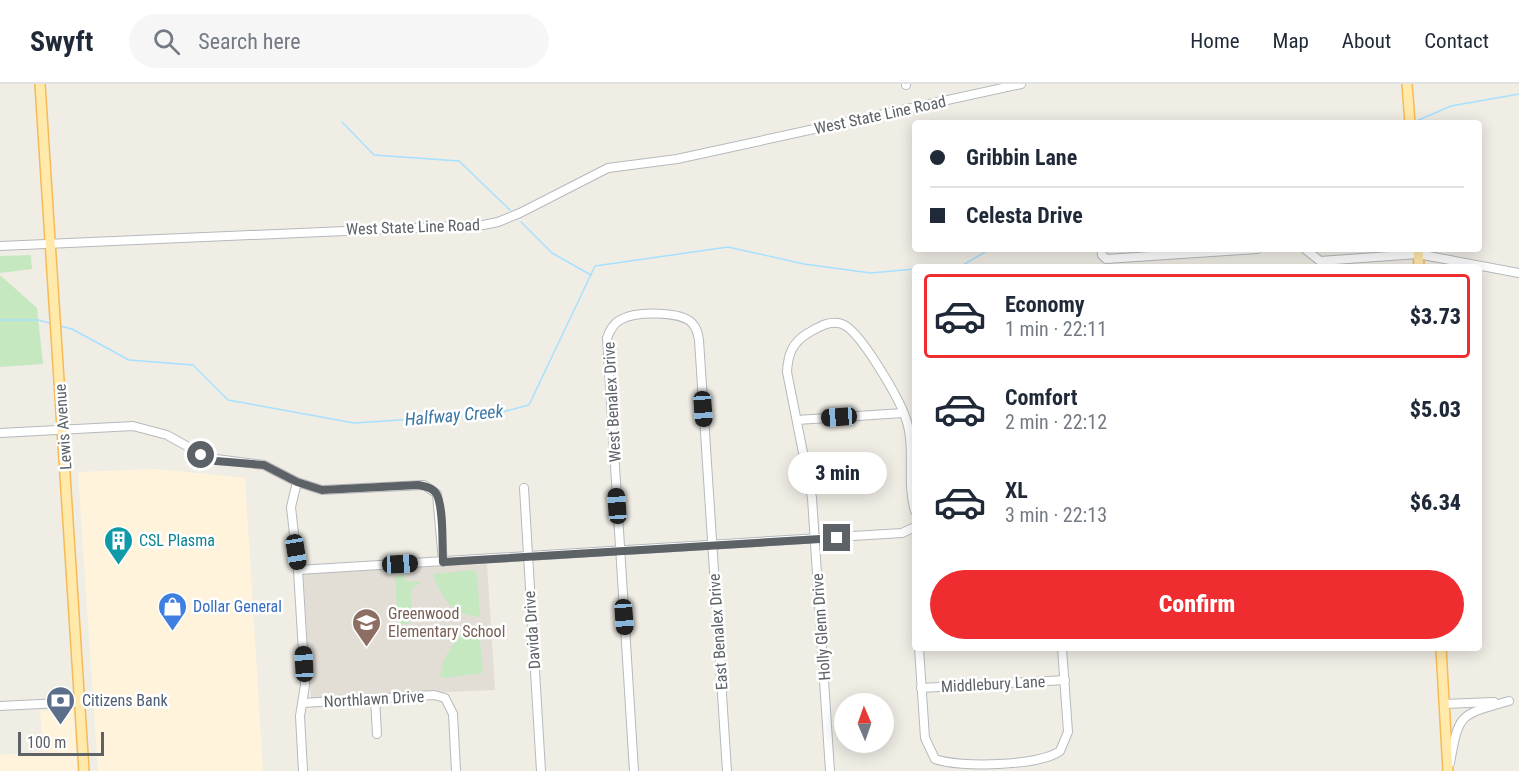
<!DOCTYPE html>
<html lang="en">
<head>
<meta charset="utf-8">
<style>
	body { margin:0; font-family:"Roboto Condensed",sans-serif; background:#f6f6f7; color:#1f2937; height:100vh; display:flex; flex-direction:column; font-size:22px; white-space:nowrap }
	* { box-sizing:border-box; margin:0 }
	p { font-size:20px; color:#747a83 }
	.icon { flex:none; width:33px; height:33px; fill:none; stroke:currentColor; stroke-width:2; stroke-linecap:round; stroke-linejoin:round }
	.map { position:relative; flex:1; overflow:hidden }
	.drawer { position:absolute; left:912px; top:180px; width:570px; height:387px; display:flex; flex-direction:column; background:#fff; border-radius:6px; box-shadow:0 3px 15px #0003 }
	.drawer>* { flex:none }
	.top-card { position:absolute; left:912px; top:36px; width:570px; height:132px; border-radius:6px; box-shadow:0 3px 15px #0003; display:grid; align-content:center; height:132px; padding:0 18px; background:#fff }
	.needle { width:39px; rotate:358deg }
	.controls { position:absolute; left:834px; top:609px; display:grid; gap:12px }
	.controls a { display:grid; place-items:center; width:60px; height:60px; border-radius:50%; background:#fff; box-shadow:0 3px 15px #0003; font-size:30px }
	.scale { position:absolute; left:18px; bottom:15px; width:86px; box-sizing:border-box; padding-left:6px; border:3px solid #5d6266; border-top:0; font-size:16px; line-height:21px; white-space:nowrap; color:#5d6266; -webkit-text-stroke:4px #fff; paint-order:stroke }
	.end { position:absolute; width:27px; height:27px; margin:-14px; border:8px solid #5d6266; background:#fff; box-shadow:0 0 0 3px #fff }
	.from { border-radius:50% }
	.bubble { position:absolute; height:42px; border-radius:21px; background:#fff; box-shadow:0 3px 15px #0003; font-size:20px; font-weight:800; line-height:42px; text-align:center }
	.car { position:absolute; width:18px; height:36px; margin:-18px -9px; border-radius:8px; box-shadow:0 0 4px 2px #0007; background:linear-gradient(#222 24%,#8ab4d8 0 40%,#222 0 76%,#8ab4d8 0 86%,#222 0) }
	.top-card b { display:flex; align-items:center; gap:21px; height:57px; font-size:22px }
	.top-card b+b { border-top:2px solid #e0e1e3 }
	.top-card i { width:15px; height:15px; background:#1f2937 }
	ul { padding:10px 0 0; list-style:none }
	li { display:flex; align-items:center; gap:18px; height:84px; margin:0 12px 9px; padding:0 6px; border:3px solid transparent; border-radius:6px }
	li div { flex:1 }
	li b { display:block; font-size:22px }
	li em { font-style:normal; font-weight:800 }
	li.active { border-color:#ef2d31 }
	li>.icon { width:54px; height:54px; stroke-width:1.5 }
	.button { display:flex; gap:12px; margin-top:auto; padding:12px 18px }
	.button a { flex:1; height:69px; border-radius:36px; background:#ef2d31; color:#fff; font-size:24px; font-weight:800; line-height:69px; text-align:center }
	header { display:flex; align-items:center; gap:36px; box-sizing:border-box; height:84px; padding:0 30px; background:#fff; border-bottom:2px solid #e0e1e3 }
	header strong { font-size:28px }
	nav { display:flex; gap:33px; margin-inline-start:auto; font-size:21px }
	.search { width:420px; height:54px; background:#f6f6f7; display:flex; align-items:center; gap:15px; box-sizing:border-box; padding:0 21px; border-radius:33px; color:#747a83; font-size:22px }
	.map>svg:first-child { display:block }
	.commercial { fill:#fff3db }
	.education { fill:#e2ded6 }
	.green { fill:#c5e8c1 }
	.lines { fill:none; stroke-linecap:round; stroke-linejoin:round }
	.stream { stroke:#a6e1ff; stroke-width:1.5 }
	.minor-casing { stroke:#b6b9bc; stroke-width:10 }
	.major-casing { stroke:#f6ba59; stroke-width:12 }
	.minor { stroke:#fff; stroke-width:8 }
	.major { stroke:#ffe9ab; stroke-width:9 }
	.route { stroke:#5d6266; stroke-width:8 }
	.labels { text-anchor:middle; dominant-baseline:central; stroke-width:5; stroke-linejoin:round; paint-order:stroke }
	.street-label { font-size:16px; fill:#5d6266; stroke:#fff }
	.culture-label { font-size:16px; fill:#0d838f; stroke:#fff; text-anchor:start }
	.shop-label { font-size:16px; fill:#366cbe; stroke:#fff; text-anchor:start }
	.education-label { font-size:16px; fill:#785e54; stroke:#fff; text-anchor:start }
	.service-label { font-size:16px; fill:#4e5e75; stroke:#fff; text-anchor:start }
	.water-label { font-size:18px; font-style:italic; fill:#3a77a3; stroke:#fff }
</style>
</head>
<body>
<header>
<strong>Swyft</strong>
<div class="search"><svg class="icon" aria-label="search" viewBox="0 0 24 24"><circle cx="10" cy="10" r="6"/><path d="M15 15l6 6"/></svg>Search here</div>
<nav><a>Home</a><a>Map</a><a>About</a><a>Contact</a></nav>
</header>
<div class="map">
<svg width="1519" height="687" viewBox="0 0 1519 687">
	<rect width="100%" height="100%" fill="#f0ede5"/>
	<g class="commercial">
		<path d="M156,385L245,394L263,687H98L78,388Z"/>
		<path d="M74,626L77,687H0V671L43,668L40,627Z"/>
	</g>
	<path class="education" d="M487,480L495,606L311,614L303,490Z"/>
	<g class="green">
		<path d="M31,171L32,185L0,189V172Z"/>
		<path d="M0,191L37,224L43,280L0,283Z"/>
		<path d="M473,486L477,489L480,533C453,531 441,515 433,490Z"/>
		<path d="M404,490L405,497L422,498L411,505L412,536L408,540H398L395,492Z"/>
		<path d="M462,551H473L480,556L483,589L445,594L440,592C443,575 449,563 462,551Z"/>
	</g>
	<g class="lines">
		<g class="stream">
			<path d="M342,38L374,71L459,77L510,126"/>
			<path d="M1414,38L1451,22L1519,10"/>
			<path d="M521,138L552,169L591,191"/>
			<path d="M937,183L963,181L990,165"/>
			<path d="M0,236H38L53,240"/>
			<path d="M60,242L72,245L129,276L193,281L228,316L354,339L494,330L529,321L595,182L728,163L804,180L871,189L915,185"/>
		</g>
		<defs>
			<g id="minor">
				<path d="M906,0V1"/>
				<path d="M0,162L483,141L498,138L520,129L608,84L677,75L1021,0"/>
				<path d="M1101,165L1102,171L1106,175L1257,165"/>
				<path d="M1305,165L1320,177L1418,170L1519,189"/>
				<path d="M797,336L903,329"/>
				<path d="M0,349L133,342L167,351L208,374L264,381L297,398L322,406L424,401L437,410L443,478"/>
				<path d="M297,398L291,423L298,486L305,601L300,632L303,687"/>
				<path d="M524,404L541,687"/>
				<path d="M298,486L902,449L915,443"/>
				<path d="M919,564L925,654L935,675C959,684 1040,682 1060,667L1068,648L1062,564"/>
				<path d="M921,604L1065,596"/>
				<path d="M375,615L377,650"/>
				<path d="M303,619L434,611L445,614L453,630L456,687"/>
				<path d="M1444,620L1494,618"/>
				<path d="M0,622L80,618"/>
				<path d="M1450,679C1459,628 1460,631 1509,617"/>
				<path d="M634,687L607,254C610,246 613,240 620,236C635,227 681,227 692,239C697,244 698,250 699,256L727,687"/>
				<path d="M830,687L812,414L787,288C788,270 792,259 808,249C819,243 829,236 842,240C860,246 900,316 906,335C916,364 906,398 915,427"/>
			</g>
			<g id="major">
				<path d="M40,0L84,687"/>
				<path d="M1407,0L1410,39"/>
				<path d="M1418,165L1419,183"/>
				<path d="M1441,564L1448,687"/>
			</g>
		</defs>
		<use href="#minor" class="minor-casing"/>
		<use href="#major" class="major-casing"/>
		<use href="#minor" class="minor"/>
		<use href="#major" class="major"/>
	</g>
	<g class="lines">
		<path class="route" d="M201,371L216,377L264,381L297,398L322,406L418,401C425,402 434,404 437,411C444,426 442,461 443,478L837,454"/>
	</g>
	<defs>
		<symbol id="building-pin" viewBox="-11 -11 22 30"><path d="M0 17L-7.5 6A9.5 9.5 0 1 1 7.5 6Z" fill="#0f9aa8" stroke="#fff"/><path d="M-4-6H4V6H1V3H-1V6H-4ZM-2.5-4.3h1.7v1.8h-1.7ZM.8-4.3h1.7v1.8H.8ZM-2.5-1h1.7V.8h-1.7ZM.8-1h1.7V.8H.8Z" fill="#fff"/></symbol>
		<symbol id="shop-pin" viewBox="-11 -11 22 30"><path d="M0 17L-7.5 6A9.5 9.5 0 1 1 7.5 6Z" fill="#3f7fe0" stroke="#fff"/><path d="M-5-2.5h2.3a2.7 3.5 0 0 1 5.4 0H5L5.5 6h-11ZM-1.5-2.5h3a1.5 2.3 0 0 0-3 0Z" fill="#fff"/></symbol>
		<symbol id="school-pin" viewBox="-11 -11 22 30"><path d="M0 17L-7.5 6A9.5 9.5 0 1 1 7.5 6Z" fill="#8d6e63" stroke="#fff"/><path d="M0-5L7-2L0 1L-7-2ZM-4 1L0 2.5L4 1V4Q0 6-4 4Z" fill="#fff"/></symbol>
		<symbol id="bank-pin" viewBox="-11 -11 22 30"><path d="M0 17L-7.5 6A9.5 9.5 0 1 1 7.5 6Z" fill="#5c6f8a" stroke="#fff"/><path d="M-6-4H6V4H-6ZM0-2.3a2.3 2.3 0 1 0 0 4.6a2.3 2.3 0 1 0 0-4.6Z" fill="#fff"/></symbol>
	</defs>
	<g fill-rule="evenodd">
		<use href="#building-pin" x="102" y="440" width="33" height="45"/>
		<use href="#shop-pin" x="156" y="506" width="33" height="45"/>
		<use href="#school-pin" x="350" y="522" width="33" height="45"/>
		<use href="#bank-pin" x="44" y="600" width="33" height="45"/>
	</g>
	<g class="labels">
		<g class="street-label">
			<text transform="translate(880 31) rotate(-12)">West State Line Road</text>
			<text transform="translate(413 143) rotate(-2)">West State Line Road</text>
			<text transform="translate(612 318) rotate(-93)">West Benalex Drive</text>
			<text transform="translate(63 343) rotate(-94)">Lewis Avenue</text>
			<text transform="translate(821 543) rotate(-94)">Holly Glenn Drive</text>
			<text transform="translate(532 546) rotate(-94)">Davida Drive</text>
			<text transform="translate(718 548) rotate(-94)">East Benalex Drive</text>
			<text transform="translate(993 600) rotate(-3)">Middlebury Lane</text>
			<text transform="translate(374 615) rotate(-3)">Northlawn Drive</text>
		</g>
		<g class="culture-label">
			<text x="139" y="456">CSL Plasma</text>
		</g>
		<g class="shop-label">
			<text x="193" y="522">Dollar General</text>
		</g>
		<g class="education-label">
			<text x="388" y="529">Greenwood<tspan x="388" dy="18">Elementary School</tspan></text>
		</g>
		<g class="service-label">
			<text x="82" y="616">Citizens Bank</text>
		</g>
		<g class="water-label">
			<text transform="translate(454 331) rotate(-5)">Halfway Creek</text>
		</g>
	</g>
</svg>
<div class="controls">
<a><svg class="needle" viewBox="-14 -14 28 28"><path d="M0-13l5 13h-10z" fill="#e53935"/><path d="M0 13l5-13h-10z" fill="#747a83"/></svg></a>
</div>
<div class="scale">100 m</div>
<i class="end from" style="left:201px;top:371px"></i>
<i class="end" style="left:837px;top:454px"></i>
<div class="bubble" style="left:788px;top:368px;width:99px">3 min</div>
<i class="car" style="left:703px;top:325px;rotate:176deg"></i>
<i class="car" style="left:839px;top:333px;rotate:266deg"></i>
<i class="car" style="left:617px;top:422px;rotate:356deg"></i>
<i class="car" style="left:296px;top:468px;rotate:171deg"></i>
<i class="car" style="left:400px;top:480px;rotate:87deg"></i>
<i class="car" style="left:624px;top:533px;rotate:176deg"></i>
<i class="car" style="left:304px;top:580px;rotate:357deg"></i>
<div class="top-card">
<b><i class="from"></i>Gribbin Lane</b>
<b><i></i>Celesta Drive</b>
</div>
<section class="drawer">
<ul>
<li class="active"><svg class="icon" aria-label="car" viewBox="0 0 24 24"><path d="M5 17H2v-5l4-1 3-4h7l3 4 3 1v5h-3M9 17h6M6 11h13"/><circle cx="7" cy="17" r="2"/><circle cx="17" cy="17" r="2"/></svg><div><b>Economy</b><p>1 min · 22:11</p></div><em>$3.73</em></li>
<li><svg class="icon" aria-label="car" viewBox="0 0 24 24"><path d="M5 17H2v-5l4-1 3-4h7l3 4 3 1v5h-3M9 17h6M6 11h13"/><circle cx="7" cy="17" r="2"/><circle cx="17" cy="17" r="2"/></svg><div><b>Comfort</b><p>2 min · 22:12</p></div><em>$5.03</em></li>
<li><svg class="icon" aria-label="car" viewBox="0 0 24 24"><path d="M5 17H2v-5l4-1 3-4h7l3 4 3 1v5h-3M9 17h6M6 11h13"/><circle cx="7" cy="17" r="2"/><circle cx="17" cy="17" r="2"/></svg><div><b>XL</b><p>3 min · 22:13</p></div><em>$6.34</em></li>
</ul>
<div class="button"><a>Confirm</a></div>
</section>
</div>
</body>
</html>
